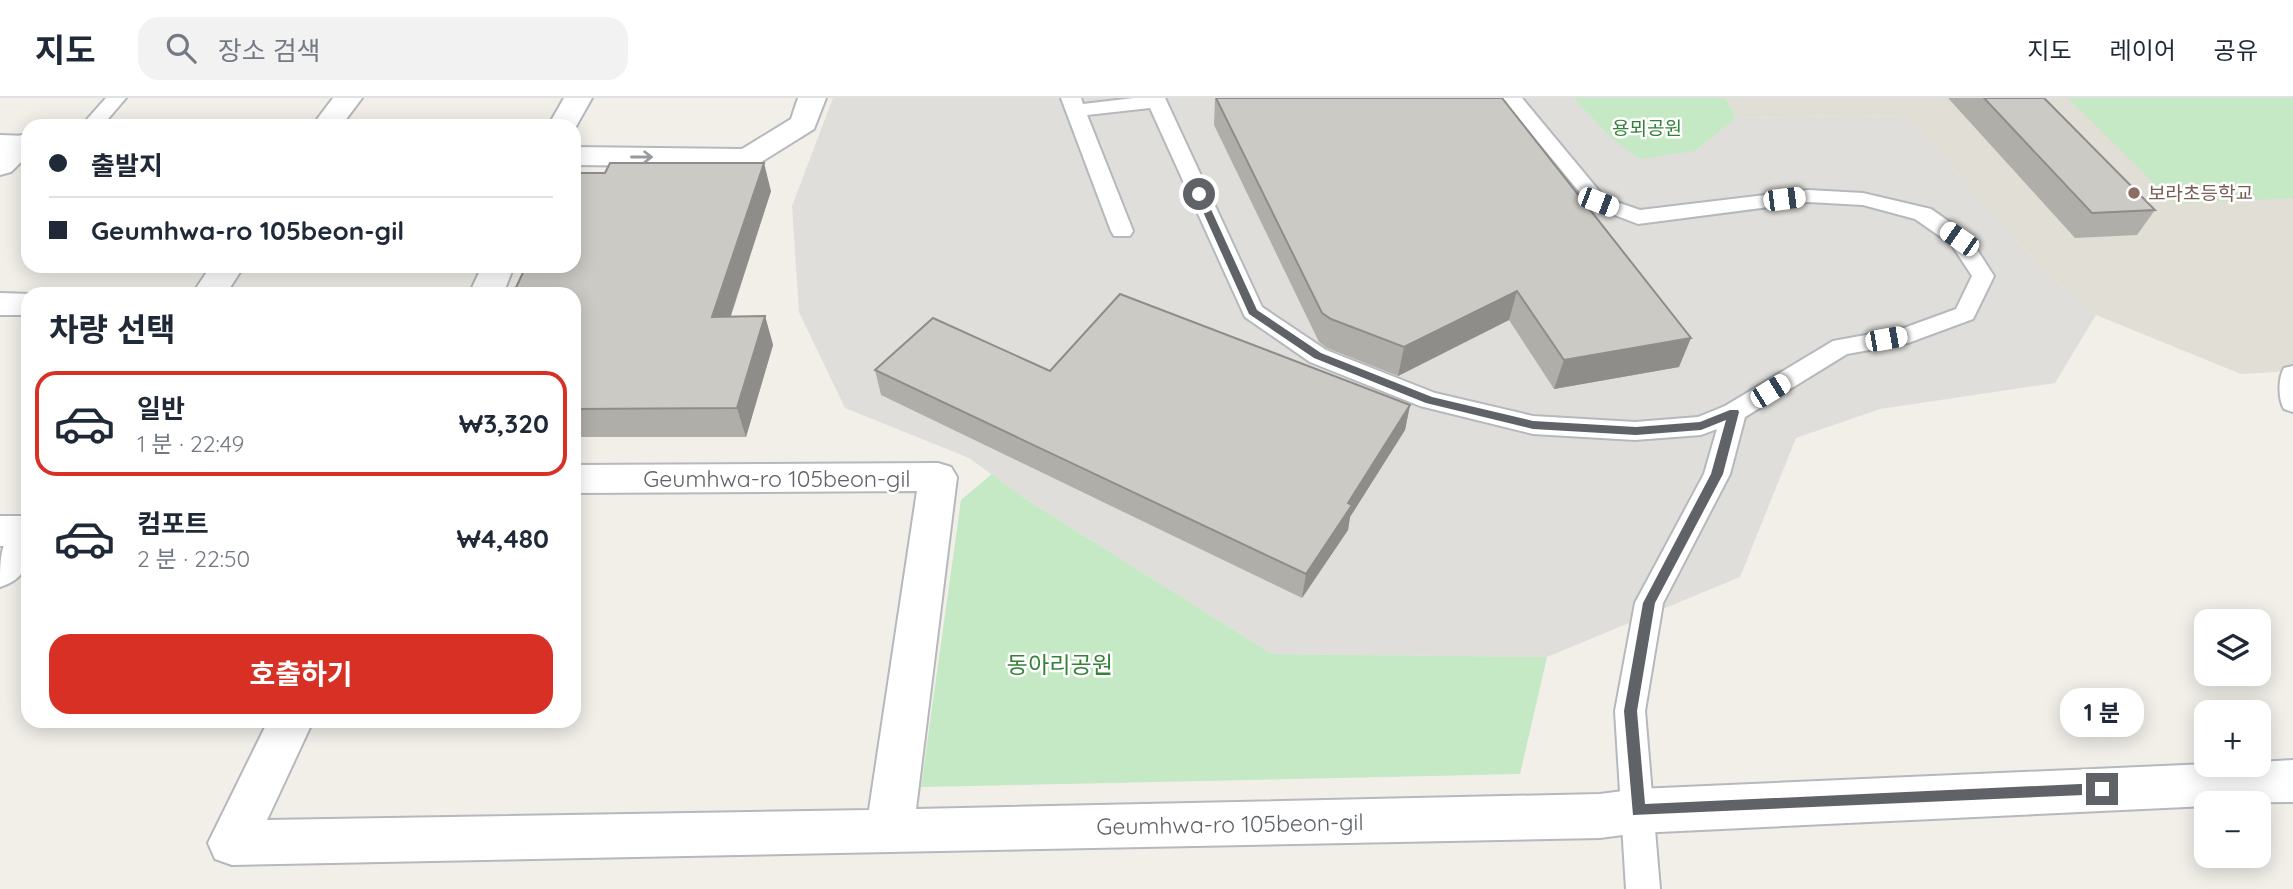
<!DOCTYPE html>
<html lang="ko">
<head>
<meta charset="utf-8">
<style>
	body { margin:0; font-family:Quicksand,"Noto Sans KR",sans-serif; background:#f2f2f3; color:#1f2937; height:100vh; display:flex; flex-direction:column; font-size:26px; white-space:nowrap }
	* { box-sizing:border-box; margin:0 }
	p { font-size:23px; color:#747a83 }
	.icon { flex:none; width:38px; height:38px; fill:none; stroke:currentColor; stroke-width:2; stroke-linecap:round; stroke-linejoin:round }
	.map { position:relative; flex:1; overflow:hidden }
	.drawer { position:absolute; left:21px; top:189px; width:560px; height:441px; display:flex; flex-direction:column; background:#fff; border-radius:21px; box-shadow:0 4px 18px #0003 }
	.drawer>* { flex:none }
	.top-card { position:absolute; left:21px; top:21px; width:560px; height:154px; border-radius:21px; box-shadow:0 4px 18px #0003; display:grid; align-content:center; height:154px; padding:0 28px; background:#fff }
	.buttons { position:absolute; left:2194px; top:511px; display:grid; gap:14px }
	.buttons a { display:grid; place-items:center; width:77px; height:77px; border-radius:14px; background:#fff; box-shadow:0 4px 18px #0003; font-size:35px }
	.end { position:absolute; width:32px; height:32px; margin:-16px; border:9px solid #5f6368; background:#fff; box-shadow:0 0 0 4px #fff }
	.from { border-radius:50% }
	.bubble { position:absolute; height:49px; border-radius:21px; background:#fff; box-shadow:0 4px 18px #0003; font-size:23px; font-weight:700; line-height:49px; text-align:center }
	.car { position:absolute; width:21px; height:42px; margin:-21px -10px; border-radius:9px; box-shadow:0 0 5px 2px #0007; background:linear-gradient(#fff 24%,#345 0 40%,#fff 0 76%,#345 0 86%,#fff 0) }
	.top-card b { display:flex; align-items:center; gap:24px; height:66px; font-size:26px }
	.top-card b+b { border-top:2px solid #e0e1e3 }
	.top-card i { width:18px; height:18px; background:#1f2937 }
	ul { padding:0; list-style:none }
	li { display:flex; align-items:center; gap:21px; height:105px; margin:0 14px 10px; padding:0 14px; border:4px solid transparent; border-radius:21px }
	li div { flex:1 }
	li b { display:block; font-size:26px }
	li em { font-style:normal; font-weight:700 }
	li.active { border-color:#d93025 }
	li>.icon { width:63px; height:63px; stroke-width:1.5 }
	h2 { padding:0 28px; font-size:32px; line-height:84px }
	.primary-button { display:flex; gap:14px; margin-top:auto; padding:14px 28px }
	.primary-button a { flex:1; height:80px; border-radius:21px; background:#d93025; color:#fff; font-size:28px; font-weight:700; line-height:80px; text-align:center }
	header { display:flex; align-items:center; gap:42px; box-sizing:border-box; height:98px; padding:0 35px; background:#fff; border-bottom:2px solid #e0e1e3 }
	header strong { font-size:33px }
	nav { display:flex; gap:38px; margin-inline-start:auto; font-size:24px }
	.search { width:490px; height:63px; background:#f2f2f3; display:flex; align-items:center; gap:18px; box-sizing:border-box; padding:0 24px; border-radius:21px; color:#747a83; font-size:26px }
	.map>svg:first-child { display:block }
	.industrial { fill:#e0deda }
	.education { fill:#e1ded6 }
	.green { fill:#c5e8c5 }
	.lines { fill:none; stroke-linecap:round; stroke-linejoin:round }
	.service-casing { stroke:#b5b8bc; stroke-width:4 }
	.minor-casing { stroke:#b5b8bc; stroke-width:4 }
	.tertiary-casing { stroke:#b5b8bc; stroke-width:4 }
	.service { fill:#fff; fill-rule:evenodd }
	.minor { fill:#fff; fill-rule:evenodd }
	.tertiary { fill:#fff; fill-rule:evenodd }
	.wall { fill:#afaea9 }
	.shaded-wall { fill:#8f8d8a }
	.building { fill:#cccac5; stroke:#8f8d8a; stroke-width:2 }
	.oneway { stroke:#979a9d }
	.route { fill:#5f6368 }
	.education-dot { fill:#8d6e63; stroke:#fff; stroke-width:2.5 }
	.labels { text-anchor:middle; dominant-baseline:central; stroke-width:5; stroke-linejoin:round; paint-order:stroke }
	.far-park-label { font-size:19px; fill:#348238; stroke:#fff }
	.far-education-label { font-size:19px; fill:#785e54; stroke:#fff; text-anchor:start }
	.street-label { font-size:23px; fill:#5f6368; stroke:#fff }
	.park-label { font-size:23px; fill:#348238; stroke:#fff }
</style>
</head>
<body>
<header>
<strong>지도</strong>
<div class="search"><svg class="icon" aria-label="search" viewBox="0 0 24 24"><circle cx="10" cy="10" r="6"/><path d="M15 15l6 6"/></svg>장소 검색</div>
<nav><a>지도</a><a>레이어</a><a>공유</a></nav>
</header>
<div class="map">
<svg width="2293" height="791" viewBox="0 0 2293 791">
	<rect width="100%" height="100%" fill="#f1efe8"/>
	<path class="industrial" d="M833,0H1573L1609,38L1695,53L1736,20L1905,17L2041,169L2096,217L2055,285L1880,311L1796,340L1740,479L1547,559L1272,556L1024,400L969,360L845,310L799,214L792,108Z"/>
	<path class="education" d="M1725,0H2293V273L2241,276L2096,217L2041,169L1905,17L1736,20Z"/>
	<g class="green">
		<path d="M1573,0H1725L1736,20L1695,53L1639,61L1609,38Z"/>
		<path d="M2068,0H2293V100L2175,106Z"/>
		<path d="M992,376L1024,400L1272,556L1547,559L1520,676L921,689L961,402Z"/>
	</g>
	<g class="lines">
		<defs>
			<g id="service">
				<path d="M106,0H126L102,28H81Z"/>
				<path d="M1061,0H1081L1083,6L1134,0H1165L1262,209L1326,252L1435,295L1533,318L1635,324L1698,319L1725,308L1833,243L1904,230L1956,211L1972,178L1951,146L1915,121L1863,107L1808,104L1638,126L1591,108L1502,0H1522L1605,100L1640,112L1808,92L1863,95L1931,111L1967,136L1994,178L1973,221L1908,245L1847,256L1745,319L1730,376L1663,505L1645,613L1660,791H1626L1615,613L1635,505L1704,376L1717,331L1701,337L1635,342L1533,336L1420,308L1310,264L1245,219L1150,10L1087,17L1133,133L1130,138H1114L1111,133Z"/>
				<path d="M2293,268V314L2284,311C2278,301 2278,280 2284,270Z"/>
			</g>
			<g id="minor">
				<path d="M564,0H592L574,32V28H548Z"/>
				<path d="M798,0H826L814,31L758,66L748,69L574,67V49L742,51L791,21Z"/>
				<path d="M22,37L28,39V57L11,74L0,77V51L12,40Z"/>
				<path d="M482,168H514L503,196H469Z"/>
				<path d="M0,195L32,196H28V217H0Z"/>
				<path d="M938,365L951,369L957,379L916,711L1600,696L1638,691L2207,666L2259,667V664L2293,662V704L2207,705V708L1638,735L1600,740L232,767L215,761L208,745L268,623H313L267,722L869,712L917,393L574,395V367Z"/>
				<rect x="0" y="418" width="28" height="30"/>
			</g>
			<g id="tertiary">
				<path d="M333,0H362L341,28H312Z"/>
				<path d="M0,37L28,38V56L0,55Z"/>
				<path d="M211,168H244L226,196H192Z"/>
				<path d="M28,423C28,453 35,478 0,489C0,458 0,434 28,423Z"/>
			</g>
		</defs>
		<use href="#service" class="service-casing"/>
		<use href="#minor" class="minor-casing"/>
		<use href="#tertiary" class="tertiary-casing"/>
		<use href="#service" class="service"/>
		<use href="#minor" class="minor"/>
		<use href="#tertiary" class="tertiary"/>
	</g>
	<g class="wall">
		<path d="M1215,0L1679,269L1554,291L1509,222L1398,278L1327,250L1319,244L1214,27Z"/>
		<path d="M1948,0H2044L2155,112L2137,137L2075,140Z"/>
		<path d="M771,93L731,218H765L773,247L746,339H574V196Z"/>
		<path d="M875,272L1050,273L1410,307L1405,332L1350,419L1348,432L1302,500L881,297Z"/>
	</g>
	<g class="shaded-wall">
		<path d="M764,65L771,93L721,247L712,219Z"/>
		<path d="M1517,193L1509,222L1398,278L1404,249Z"/>
		<path d="M765,218L773,247L746,339L737,310Z"/>
		<path d="M1691,240L1679,269L1554,291L1564,262Z"/>
		<path d="M1410,307L1405,332L1350,419L1348,432L1302,500L1306,476L1348,405Z"/>
	</g>
	<g class="building">
		<path d="M1216,0H1502L1691,240L1564,262L1517,193L1404,249L1331,221L1322,215Z"/>
		<path d="M1984,0H2044L2155,112L2092,115Z"/>
		<path d="M610,65H764L712,219L765,218L737,310L574,311V196H513L526,168H574V75H605Z"/>
		<path d="M1120,196L1410,307L1348,405L1352,407L1306,476L875,272L933,220L1050,273Z"/>
	</g>
	<defs><path id="oneway-shaft" d="M-6 0H5M1.5-3L5.5 0L1.5 3" fill="none" stroke-width="1.6" stroke-linecap="round" stroke-linejoin="round" transform="scale(1.75)"/></defs>
	<use class="oneway" href="#oneway-shaft" transform="translate(642 59)"/>
	<path class="route" d="M1199,94L1204,96L1257,212L1321,255L1432,299L1533,323L1636,329L1700,324L1730,312H1738L1739,314L1723,376L1655,505L1637,613L1645,706L2102,685L2109,691L2107,696L1633,717L1624,613L1643,505L1711,376L1726,322L1701,332L1636,337L1533,331L1426,305L1314,260L1249,216L1195,96Z"/>
	<circle class="education-dot" cx="2134" cy="95" r="7"/>
	<g class="labels">
		<g class="far-park-label">
			<text x="1647" y="30">용뫼공원</text>
		</g>
		<g class="far-education-label">
			<text x="2148" y="95">보라초등학교</text>
		</g>
		<g class="street-label">
			<text x="777" y="380">Geumhwa-ro 105beon-gil</text>
			<text transform="translate(1230 726) rotate(-1)">Geumhwa-ro 105beon-gil</text>
		</g>
		<g class="park-label">
			<text x="1060" y="566">동아리공원</text>
		</g>
	</g>
</svg>
<div class="buttons">
<a><svg class="icon" aria-label="layers" viewBox="0 0 24 24"><path d="M12 4l9 5-9 5-9-5zM3 14l9 5 9-5"/></svg></a>
<a>+</a>
<a>−</a>
</div>
<i class="end from" style="left:1199px;top:96px"></i>
<i class="end" style="left:2102px;top:691px"></i>
<div class="bubble" style="left:2060px;top:590px;width:84px">1 분</div>
<i class="car" style="left:1784px;top:101px;rotate:83deg"></i>
<i class="car" style="left:1598px;top:104px;rotate:111deg"></i>
<i class="car" style="left:1959px;top:141px;rotate:305deg"></i>
<i class="car" style="left:1886px;top:241px;rotate:80deg"></i>
<i class="car" style="left:1770px;top:293px;rotate:58deg"></i>
<div class="top-card">
<b><i class="from"></i>출발지</b>
<b><i></i>Geumhwa-ro 105beon-gil</b>
</div>
<section class="drawer">
<h2>차량 선택</h2>
<ul>
<li class="active"><svg class="icon" aria-label="car" viewBox="0 0 24 24"><path d="M5 17H2v-5l4-1 3-4h7l3 4 3 1v5h-3M9 17h6M6 11h13"/><circle cx="7" cy="17" r="2"/><circle cx="17" cy="17" r="2"/></svg><div><b>일반</b><p>1 분 · 22:49</p></div><em>₩3,320</em></li>
<li><svg class="icon" aria-label="car" viewBox="0 0 24 24"><path d="M5 17H2v-5l4-1 3-4h7l3 4 3 1v5h-3M9 17h6M6 11h13"/><circle cx="7" cy="17" r="2"/><circle cx="17" cy="17" r="2"/></svg><div><b>컴포트</b><p>2 분 · 22:50</p></div><em>₩4,480</em></li>
</ul>
<div class="primary-button"><a>호출하기</a></div>
</section>
</div>
</body>
</html>
